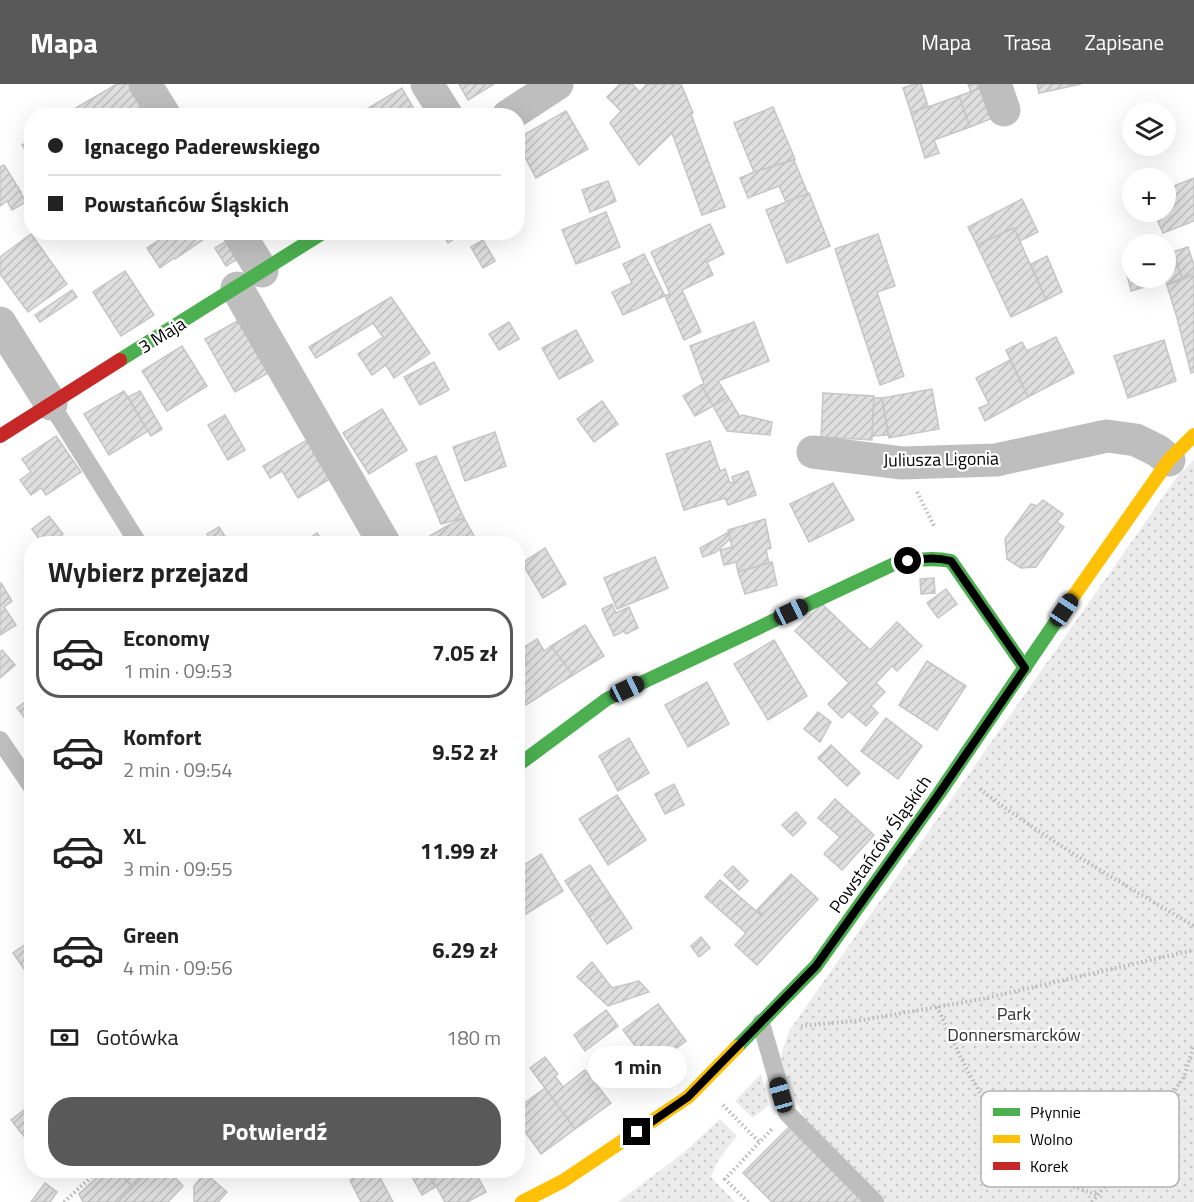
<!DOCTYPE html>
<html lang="pl">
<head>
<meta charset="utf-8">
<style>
	body { margin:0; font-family:"Titillium Web",sans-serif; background:#f6f6f6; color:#222; height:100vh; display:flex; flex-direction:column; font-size:22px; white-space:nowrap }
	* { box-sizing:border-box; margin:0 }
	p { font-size:20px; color:#767676 }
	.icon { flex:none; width:33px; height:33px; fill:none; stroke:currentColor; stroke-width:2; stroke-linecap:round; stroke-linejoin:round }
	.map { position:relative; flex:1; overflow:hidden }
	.panel { position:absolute; left:24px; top:452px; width:501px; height:642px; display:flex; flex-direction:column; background:#fff; border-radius:24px; box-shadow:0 6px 24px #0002 }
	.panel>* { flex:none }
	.banner { position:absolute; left:24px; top:24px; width:501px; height:132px; border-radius:24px; box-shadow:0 6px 24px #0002; display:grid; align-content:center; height:132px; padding:0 24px; background:#fff }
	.fabs { position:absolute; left:1122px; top:18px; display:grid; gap:12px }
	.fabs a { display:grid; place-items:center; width:54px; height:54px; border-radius:50%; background:#fff; box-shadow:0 6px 24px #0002; font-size:30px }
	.end { position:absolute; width:27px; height:27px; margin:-14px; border:8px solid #000; background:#fff; box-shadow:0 0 0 3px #fff }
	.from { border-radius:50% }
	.bubble { position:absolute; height:42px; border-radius:21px; background:#fff; box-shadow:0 6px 24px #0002; font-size:20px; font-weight:700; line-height:42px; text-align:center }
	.car { position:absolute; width:18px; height:36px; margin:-18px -9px; border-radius:8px; box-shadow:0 0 4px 2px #0007; background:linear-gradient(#222 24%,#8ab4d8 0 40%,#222 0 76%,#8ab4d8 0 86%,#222 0) }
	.banner b { display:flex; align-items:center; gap:21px; height:57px; font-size:22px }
	.banner b+b { border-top:2px solid #e0e0e0 }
	.banner i { width:15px; height:15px; background:#222 }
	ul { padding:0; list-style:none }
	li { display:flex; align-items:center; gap:18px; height:90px; margin:0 12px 9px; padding:0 12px; border:3px solid transparent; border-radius:24px }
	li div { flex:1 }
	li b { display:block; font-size:22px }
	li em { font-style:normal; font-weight:700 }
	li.active { border-color:#595959 }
	li>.icon { width:54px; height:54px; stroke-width:1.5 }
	h2 { padding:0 24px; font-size:27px; line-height:72px }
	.pay { display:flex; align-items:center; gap:15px; height:66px; padding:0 24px; font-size:22px }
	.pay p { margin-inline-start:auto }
	.button { display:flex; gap:12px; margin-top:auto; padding:12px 24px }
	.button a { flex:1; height:69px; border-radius:24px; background:#595959; color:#fff; font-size:24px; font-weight:700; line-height:69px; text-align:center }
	header { display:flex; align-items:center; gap:36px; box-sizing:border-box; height:84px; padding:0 30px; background:#595959; color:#fff }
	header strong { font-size:28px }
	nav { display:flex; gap:33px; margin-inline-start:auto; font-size:21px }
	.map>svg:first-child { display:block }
	.grass { fill:url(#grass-dots) }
	.building { fill:url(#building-hatch); stroke:#c6c6c6; stroke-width:1.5 }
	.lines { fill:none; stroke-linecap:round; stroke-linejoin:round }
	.path { stroke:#b9b9b9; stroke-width:4; stroke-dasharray:1.5 3; stroke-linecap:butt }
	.lane { stroke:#bebebe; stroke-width:18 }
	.street { stroke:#bebebe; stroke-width:33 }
	.fast { stroke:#4caf50; stroke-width:14 }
	.slow { stroke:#ffc107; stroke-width:14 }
	.jam { stroke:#c62828; stroke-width:14 }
	.route { stroke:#000; stroke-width:8 }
	.labels { text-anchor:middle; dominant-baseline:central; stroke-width:4.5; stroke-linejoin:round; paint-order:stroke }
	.street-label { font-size:18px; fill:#000; stroke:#fff }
	.park-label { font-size:18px; fill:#323232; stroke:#fff }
	.key { fill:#fff; stroke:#b2b2b2; stroke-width:1.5 }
	.key-label { font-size:16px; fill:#000 }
</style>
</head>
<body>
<header>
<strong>Mapa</strong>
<nav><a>Mapa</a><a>Trasa</a><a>Zapisane</a></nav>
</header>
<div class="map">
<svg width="1194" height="1118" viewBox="0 0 1194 1118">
	<defs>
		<pattern id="grass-dots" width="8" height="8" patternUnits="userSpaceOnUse" patternTransform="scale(1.5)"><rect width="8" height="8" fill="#ebebeb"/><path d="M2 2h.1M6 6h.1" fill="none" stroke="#c8c8c8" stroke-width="1.8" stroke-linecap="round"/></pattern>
		<pattern id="building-hatch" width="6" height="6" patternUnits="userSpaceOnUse" patternTransform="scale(1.5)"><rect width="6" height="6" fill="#dfdfdf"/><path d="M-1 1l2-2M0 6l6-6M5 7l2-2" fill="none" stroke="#bebebe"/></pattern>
	</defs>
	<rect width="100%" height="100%" fill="#fff"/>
	<g class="grass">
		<path d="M1194,376V1118H882L804,1034L779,978L789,947L1179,390Z"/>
		<path d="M761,990L769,1021L753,1034L735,1017Z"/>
		<path d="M720,1035L737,1052L718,1076L711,1093L735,1118H618L682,1070Z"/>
	</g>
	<g class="building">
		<path d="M117,0H131L148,30L145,32H65L64,31Z"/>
		<path d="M459,0H494L468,16Z"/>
		<path d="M620,0H632L640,8L647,0H681L693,29L691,30L725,123L702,131L672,49L639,81L610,39L621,27L607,13Z"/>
		<path d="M914,0H921L928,22L911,29L903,4Z"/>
		<path d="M968,0H983L984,3L971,8Z"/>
		<path d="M1037,0H1081L1039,9Z"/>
		<path d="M984,3L995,33L970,43L959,12Z"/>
		<path d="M402,4L418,32H361L360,29Z"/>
		<path d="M959,12L970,43L934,56L939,69L925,74L911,29Z"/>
		<path d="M773,23L795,75L754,88L734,39Z"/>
		<path d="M566,27L588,65L536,94L518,60V54Z"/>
		<path d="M32,55V75L22,61Z"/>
		<path d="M794,76L808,110L786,118L779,102L748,114L740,94L754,88Z"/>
		<path d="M4,81L21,108H20L26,118L12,126L7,117L0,122V83Z"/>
		<path d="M1194,94V137L1163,149L1154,128H1166V105Z"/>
		<path d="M608,97L616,117L590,128L582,106Z"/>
		<path d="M809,109L830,162L787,179L766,126Z"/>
		<path d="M1022,115L1038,148L1020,157L1014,144L977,161L968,143Z"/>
		<path d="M606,128L620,163L576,180L562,146Z"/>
		<path d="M710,140L724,170L707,178L713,191L682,206L701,248L684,256L665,212L670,210L651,168Z"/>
		<path d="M1014,144L1046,216L1011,233L977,161Z"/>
		<path d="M157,148H214L175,175L174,174L160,184L147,164L161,155Z"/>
		<path d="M442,148H464L448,159Z"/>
		<path d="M31,150L67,200L28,228L0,190V173Z"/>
		<path d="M878,150L895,202L877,208L904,292L880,301L835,165Z"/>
		<path d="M230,155L241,173L226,182L215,164Z"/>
		<path d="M483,156L495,177L483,184L471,163Z"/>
		<path d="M1188,163L1194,181V189L1182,194L1173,168Z"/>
		<path d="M644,170L665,212L623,231L612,208L632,199L623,180Z"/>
		<path d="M1174,171L1182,194L1167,201L1165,194L1166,174Z"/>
		<path d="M1047,172L1062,208L1046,216L1031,180Z"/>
		<path d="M1132,181V194H1164L1165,197L1131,207L1125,183Z"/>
		<path d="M125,187L154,231L121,252L93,208Z"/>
		<path d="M1194,191V288L1191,289L1177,234L1167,201Z"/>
		<path d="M72,206L77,213L40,238L35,231Z"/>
		<path d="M391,213L430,269L394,294L386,281L372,291L358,270L383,253L373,239L316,274L309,263Z"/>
		<path d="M239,236L268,289L235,308L205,255Z"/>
		<path d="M509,238L519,255L499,266L489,250Z"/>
		<path d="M754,238L769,277L718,297L728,313L713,322L701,301L704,300L690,262Z"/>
		<path d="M576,246L593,277L559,295L542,264Z"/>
		<path d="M1056,253L1074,289L1028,313L1006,266L1022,258L1027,267Z"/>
		<path d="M1164,256L1176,297L1128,314L1114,272Z"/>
		<path d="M182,262L207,302L167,327L142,287Z"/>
		<path d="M1010,276L1028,313L985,337L979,324L989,320L976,294Z"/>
		<path d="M434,278L449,306L420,321L404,293Z"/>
		<path d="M701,301L713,322L695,332L683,312Z"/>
		<path d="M932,305L939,345L889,354L882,314Z"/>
		<path d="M124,307L148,347L109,371L84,330Z"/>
		<path d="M140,307L162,345L151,352L128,313Z"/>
		<path d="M823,309L874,312L872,356L821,353Z"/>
		<path d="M728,313L740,333L742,331L772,338L770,351L727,347L713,322Z"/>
		<path d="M874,314H882L888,351L872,352Z"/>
		<path d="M602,317L618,340L594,358L577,335Z"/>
		<path d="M382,325L407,366L369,390L343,349Z"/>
		<path d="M225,331L245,366L228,376L208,341Z"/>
		<path d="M495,348L506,382L465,397L453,363Z"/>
		<path d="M56,352L81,388L46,411L41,404L31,411L20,396L31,388L22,375Z"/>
		<path d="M307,356L330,395L298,414L282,387L270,394L263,382Z"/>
		<path d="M710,357L720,387L725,385L730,399L734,398L732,393L748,387L756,411L728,421L725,414L684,426L666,370Z"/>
		<path d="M436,372L464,434L441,440L416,380Z"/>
		<path d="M833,399L854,436L809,458L790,420Z"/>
		<path d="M1043,416L1063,430L1057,438L1064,443L1036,483L1021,484L1007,475L1005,455L1031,420L1037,422Z"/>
		<path d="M49,432L63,450L51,459H42L32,445Z"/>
		<path d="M464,434L478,459H418L447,442Z"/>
		<path d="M765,435L771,464L766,466L769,479L738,488L736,478L724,481L720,466L732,463L728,446Z"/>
		<path d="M219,443L229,459H212L207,450Z"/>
		<path d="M729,448L730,455L716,468L703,473L700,464Z"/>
		<path d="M317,449L324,459H305L304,458Z"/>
		<path d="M545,464L566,500L543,514L522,479Z"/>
		<path d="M655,473L668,504L617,525L604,494Z"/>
		<path d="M772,478L777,501L745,510L738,488Z"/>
		<path d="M934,494L935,509L921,510L920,495Z"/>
		<path d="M1,499L12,517L4,523L16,541L0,551V500Z"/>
		<path d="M946,505L957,520L938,534L927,519Z"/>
		<path d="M612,520L616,529L629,523L638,544L626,550L624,547L614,552L602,525Z"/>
		<path d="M822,520L870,566L897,538L922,562L897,587L892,582L876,599L885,608L871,622L878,629L866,642L849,627L842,634L828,620L849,599L795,547Z"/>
		<path d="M585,541L604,572L573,591L551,562Z"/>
		<path d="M537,555L544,567L551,562L573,591L526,621L518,608V584L527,578L520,566Z"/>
		<path d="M774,556L807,612L768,636L734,580Z"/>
		<path d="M2,566L15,581L0,594V568Z"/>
		<path d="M927,577L966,602L937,646L899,621Z"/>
		<path d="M707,598L729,640L688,663L665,621Z"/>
		<path d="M32,613V643L17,624Z"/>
		<path d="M818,628L831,638L820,658L804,645Z"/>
		<path d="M886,634L922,662L898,695L861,667Z"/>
		<path d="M629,654L649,689L618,707L599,672Z"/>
		<path d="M831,661L860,689L847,702L818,674Z"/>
		<path d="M674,700L684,721L665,730L655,710Z"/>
		<path d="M617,711L646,756L608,781L579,735Z"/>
		<path d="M835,715L874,751L842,786L824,770L840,753L818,734Z"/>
		<path d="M796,728L806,739L793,752L782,741Z"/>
		<path d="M541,770L563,807L518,835V785Z"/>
		<path d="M590,781L612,814L587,830L565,797Z"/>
		<path d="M733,782L748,797L739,806L724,791Z"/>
		<path d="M791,790L818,815L757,881L735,861L746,849L705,813L720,796L762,832L763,831L757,826Z"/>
		<path d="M612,814L632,844L607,860L587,830Z"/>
		<path d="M701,853L710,864L699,873L691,862Z"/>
		<path d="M32,856V880L24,885L13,869Z"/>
		<path d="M592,878L612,904L639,897L649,908L608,922L577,893Z"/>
		<path d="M658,920L686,957L651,983L623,946Z"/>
		<path d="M606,926L618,942L585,967L574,951Z"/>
		<path d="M545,973L558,990L555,992L563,1003L585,986L611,1019L575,1045L530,984Z"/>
		<path d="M545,1004L575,1045L541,1070L518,1038V1024Z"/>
		<path d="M32,1020V1059L30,1060L11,1036Z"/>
		<path d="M789,1043L863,1118H772L743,1089Z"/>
		<path d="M105,1086H116L133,1103L118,1118H83L79,1110Z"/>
		<path d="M116,1086H150L133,1103Z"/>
		<path d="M150,1086H168L183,1102L168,1118H118Z"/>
		<path d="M370,1086H376L393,1118H361L350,1096Z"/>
		<path d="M419,1086H425L435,1103L422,1111L411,1091Z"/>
		<path d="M427,1086H474L486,1108L467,1118H445Z"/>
		<path d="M205,1089L227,1108L218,1118H194V1102Z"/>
		<path d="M45,1099L57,1108L50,1118H31Z"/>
	</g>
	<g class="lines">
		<g class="path">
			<path d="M917,408L935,444"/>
			<path d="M980,705C1047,757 1122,799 1194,842"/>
			<path d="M937,923L963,978L997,1040L1020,1074L1045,1093L1098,1111"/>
			<path d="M801,942L863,936L982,915L1194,866"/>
			<path d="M723,1021L759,1058"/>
			<path d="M64,1118L99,1086"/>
			<path d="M748,1118L725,1095L772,1045"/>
			<path d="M1092,1118L1135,1065L1184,993L1194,961"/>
		</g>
		<g class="lane">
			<path d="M51,320L138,459"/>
			<path d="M0,656L32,703"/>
			<path d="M761,939L787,1029L875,1118"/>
		</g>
		<g class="street">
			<path d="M145,0L165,32"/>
			<path d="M427,0L447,32"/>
			<path d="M995,0L1004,26"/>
			<path d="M508,32L557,0"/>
			<path d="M238,148L262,187"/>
			<path d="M237,204L384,459"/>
			<path d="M0,239L51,320"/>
			<path d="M813,368L902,379L996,376L1107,352L1136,356L1158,367L1169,376"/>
		</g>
		<g class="fast">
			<path d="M120,276L324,148"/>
			<path d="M518,681L607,615L894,480C913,476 932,473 951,477L1025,584"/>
			<path d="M737,963L816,882L938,711L1059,533"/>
		</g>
		<g class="slow">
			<path d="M1059,533L1169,376L1194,351"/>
			<path d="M522,1118L563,1097L688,1013L737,963"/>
		</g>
		<path class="jam" d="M0,352L120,276"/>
	</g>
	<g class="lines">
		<path class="route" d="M637,1048L688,1013L816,882L938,711L1025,584L951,477C937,473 923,474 908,477"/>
	</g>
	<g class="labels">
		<g class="street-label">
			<text transform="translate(162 251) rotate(-32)">3 Maja</text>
			<text transform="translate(941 375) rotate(-1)">Juliusza Ligonia</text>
			<text transform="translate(880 760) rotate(-55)">Powstańców Śląskich</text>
		</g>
		<g class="park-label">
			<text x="1014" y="929">Park<tspan x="1014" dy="21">Donnersmarcków</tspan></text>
		</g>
	</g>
	<rect x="981" y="1007" width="198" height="96" rx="9" class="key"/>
	<rect x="993" y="1024" width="27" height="8" fill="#4caf50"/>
	<rect x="993" y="1051" width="27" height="8" fill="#ffc107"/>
	<rect x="993" y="1078" width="27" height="8" fill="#c62828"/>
	<g class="key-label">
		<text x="1030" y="1034">Płynnie</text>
		<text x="1030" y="1061">Wolno</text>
		<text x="1030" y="1088">Korek</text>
	</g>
</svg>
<div class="fabs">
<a><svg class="icon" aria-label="layers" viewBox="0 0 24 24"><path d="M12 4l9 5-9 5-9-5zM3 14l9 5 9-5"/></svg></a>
<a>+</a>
<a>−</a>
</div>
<i class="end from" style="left:908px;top:477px"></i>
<i class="end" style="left:637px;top:1048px"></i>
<div class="bubble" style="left:588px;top:962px;width:99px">1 min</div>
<i class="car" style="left:1064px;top:526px;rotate:34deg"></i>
<i class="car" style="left:791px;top:528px;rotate:65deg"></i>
<i class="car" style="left:627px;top:605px;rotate:65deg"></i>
<i class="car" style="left:781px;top:1011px;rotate:344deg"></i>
<div class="banner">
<b><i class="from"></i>Ignacego Paderewskiego</b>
<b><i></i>Powstańców Śląskich</b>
</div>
<section class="panel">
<h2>Wybierz przejazd</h2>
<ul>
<li class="active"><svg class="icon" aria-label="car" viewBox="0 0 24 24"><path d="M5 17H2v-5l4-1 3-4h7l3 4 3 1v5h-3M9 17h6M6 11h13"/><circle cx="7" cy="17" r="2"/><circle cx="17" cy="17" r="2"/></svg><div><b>Economy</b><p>1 min · 09:53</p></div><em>7.05 zł</em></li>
<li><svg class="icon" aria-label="car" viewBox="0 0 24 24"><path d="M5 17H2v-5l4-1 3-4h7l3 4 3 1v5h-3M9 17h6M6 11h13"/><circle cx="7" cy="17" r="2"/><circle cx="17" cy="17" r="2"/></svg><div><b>Komfort</b><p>2 min · 09:54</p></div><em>9.52 zł</em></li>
<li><svg class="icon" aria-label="car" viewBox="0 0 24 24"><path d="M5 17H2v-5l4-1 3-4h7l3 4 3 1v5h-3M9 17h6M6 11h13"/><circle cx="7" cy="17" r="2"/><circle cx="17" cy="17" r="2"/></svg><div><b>XL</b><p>3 min · 09:55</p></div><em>11.99 zł</em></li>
<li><svg class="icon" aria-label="car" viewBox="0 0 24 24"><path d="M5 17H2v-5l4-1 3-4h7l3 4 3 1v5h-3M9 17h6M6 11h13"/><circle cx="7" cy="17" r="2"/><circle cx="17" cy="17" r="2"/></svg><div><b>Green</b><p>4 min · 09:56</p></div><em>6.29 zł</em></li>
</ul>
<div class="pay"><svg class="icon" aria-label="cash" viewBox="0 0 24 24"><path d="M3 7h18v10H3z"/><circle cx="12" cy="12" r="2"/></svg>Gotówka<p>180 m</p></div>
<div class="button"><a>Potwierdź</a></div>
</section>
</div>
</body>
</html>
